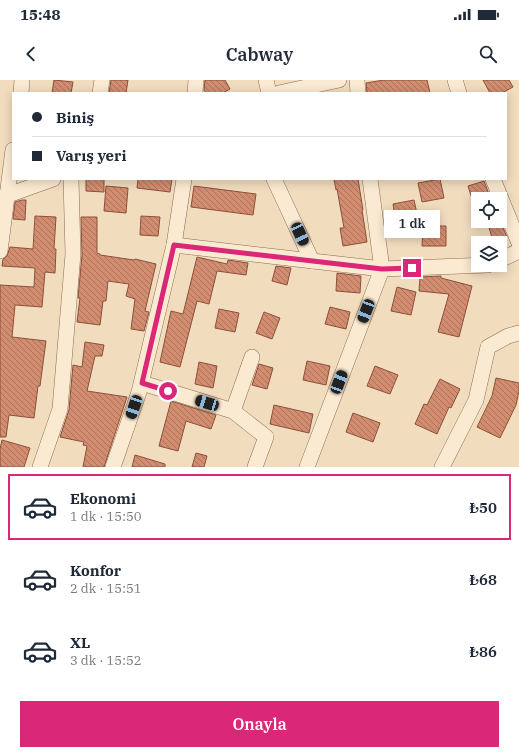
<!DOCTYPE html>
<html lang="tr">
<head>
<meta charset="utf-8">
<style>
	body { margin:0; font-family:"IBM Plex Serif",serif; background:#f2f2f3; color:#1f2937; height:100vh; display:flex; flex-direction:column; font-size:15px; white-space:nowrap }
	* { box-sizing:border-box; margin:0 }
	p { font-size:13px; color:#747a83 }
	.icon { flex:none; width:22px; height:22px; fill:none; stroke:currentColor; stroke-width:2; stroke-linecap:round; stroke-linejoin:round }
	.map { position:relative; height:387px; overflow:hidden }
	.side { display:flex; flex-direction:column; background:#fff; flex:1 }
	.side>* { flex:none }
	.banner { position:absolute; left:12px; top:12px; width:495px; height:88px; border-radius:0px; box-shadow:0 2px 10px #0003; display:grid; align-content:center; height:88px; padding:0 20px; background:#fff }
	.fabs { position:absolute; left:471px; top:112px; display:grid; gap:8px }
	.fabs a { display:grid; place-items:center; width:36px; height:36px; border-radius:0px; background:#fff; box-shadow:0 2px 10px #0003; font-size:20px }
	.end { position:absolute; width:18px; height:18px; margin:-9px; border:5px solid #db2777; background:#fff; box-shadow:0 0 0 2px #fff }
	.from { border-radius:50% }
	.bubble { position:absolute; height:28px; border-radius:0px; background:#fff; box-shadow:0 2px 10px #0003; font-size:13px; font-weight:600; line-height:28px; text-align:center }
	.car { position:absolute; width:12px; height:24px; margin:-12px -6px; border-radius:5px; box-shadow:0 0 3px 1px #0007; background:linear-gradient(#222 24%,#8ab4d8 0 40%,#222 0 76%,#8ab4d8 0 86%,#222 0) }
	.banner b { display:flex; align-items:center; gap:14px; height:38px; font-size:15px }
	.banner b+b { border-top:1px solid #e0e1e3 }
	.banner i { width:10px; height:10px; background:#1f2937 }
	ul { padding:7px 0 0; list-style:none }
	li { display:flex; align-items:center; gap:12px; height:66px; margin:0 8px 6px; padding:0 12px; border:2px solid transparent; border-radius:0px }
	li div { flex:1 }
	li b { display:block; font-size:15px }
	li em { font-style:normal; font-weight:600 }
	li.active { border-color:#db2777 }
	li>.icon { width:36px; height:36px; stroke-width:1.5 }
	.button { display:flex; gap:8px; margin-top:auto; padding:8px 20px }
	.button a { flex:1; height:46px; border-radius:0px; background:#db2777; color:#fff; font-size:16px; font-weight:600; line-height:46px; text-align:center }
	.status { display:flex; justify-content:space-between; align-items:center; height:28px; padding:0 20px; background:#fff; direction:ltr }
	.status svg { height:11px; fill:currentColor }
	header { display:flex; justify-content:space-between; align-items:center; height:52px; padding:0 20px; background:#fff; font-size:18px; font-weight:600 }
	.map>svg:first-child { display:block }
	.building { fill:url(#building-back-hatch); stroke:#8c5039 }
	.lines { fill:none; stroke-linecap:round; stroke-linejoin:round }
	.minor-casing { stroke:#8b6b55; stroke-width:16 }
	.minor { stroke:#fbead2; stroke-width:15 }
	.route { stroke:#db2777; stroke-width:5 }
</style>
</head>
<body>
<div class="status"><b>15:48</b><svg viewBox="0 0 49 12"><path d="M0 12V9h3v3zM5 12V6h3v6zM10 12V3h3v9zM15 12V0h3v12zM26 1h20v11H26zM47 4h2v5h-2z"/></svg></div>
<header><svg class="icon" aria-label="back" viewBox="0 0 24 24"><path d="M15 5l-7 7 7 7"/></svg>Cabway<svg class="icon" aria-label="search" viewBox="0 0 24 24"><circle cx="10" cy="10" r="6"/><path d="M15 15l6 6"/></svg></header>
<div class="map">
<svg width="519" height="387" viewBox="0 0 519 387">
	<defs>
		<pattern id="building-back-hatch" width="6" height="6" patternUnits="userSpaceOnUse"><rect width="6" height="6" fill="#d28d71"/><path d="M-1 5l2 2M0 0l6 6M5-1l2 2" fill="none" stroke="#ab735c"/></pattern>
	</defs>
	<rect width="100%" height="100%" fill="#f1dcbe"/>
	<g class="building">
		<path d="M54,0L73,2L71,13H52Z"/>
		<path d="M111,0H128L126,13H109Z"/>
		<path d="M205,0H225L230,9L223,13H206L204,10Z"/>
		<path d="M384,0H427L430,13H367L366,3Z"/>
		<path d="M483,0H509L513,7L502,13H490Z"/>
		<path d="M86,99H104V112L86,111Z"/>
		<path d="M138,99H172L170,112L137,108Z"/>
		<path d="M334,99H358L363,130H362L367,162L343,166L340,148H344L337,109L336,110Z"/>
		<path d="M440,99L444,118L422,122L418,103Z"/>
		<path d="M484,101L490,117L478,119V120L473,122L468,106Z"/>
		<path d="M106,106L128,108L126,133L104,131Z"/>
		<path d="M194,106L256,114L253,135L191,127Z"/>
		<path d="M22,120H26L25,140L13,139L15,122Z"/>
		<path d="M414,120L417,134L395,137L393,124Z"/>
		<path d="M35,136L56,137L54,169H56L55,193L45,192L42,227L15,225L12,257L46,261L40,306H38L34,338L9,335L6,357H0V205L34,207L35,188L2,186L3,179L7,176L10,167L33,169Z"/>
		<path d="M141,136L160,137L158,156L140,155Z"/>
		<path d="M81,137H97V173L100,174V175L134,180L135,179L156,184L145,231L149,232L144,251L131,249L135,219L126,216L129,204L108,201L106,221H103L100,245L77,242L80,218H78L82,175Z"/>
		<path d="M487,141H500L507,157L493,161Z"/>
		<path d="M423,146H446V166H422Z"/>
		<path d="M197,177L227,184L228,180L248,183L246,195L217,191L209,224L197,221L180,287L160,282L171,231L183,234Z"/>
		<path d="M276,186L291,188L287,205L272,201Z"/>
		<path d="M337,193L361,196L360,213L336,211Z"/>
		<path d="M441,196V198L472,206L459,257L438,252L449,214L419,211L420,197Z"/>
		<path d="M397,207L416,212L411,235L391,231Z"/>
		<path d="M330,227L350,232L346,249L325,244Z"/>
		<path d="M219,229L239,233L235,252L215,248Z"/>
		<path d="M264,232L280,238L272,259L256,253Z"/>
		<path d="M85,262L104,265L102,276H95L87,311L127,317L104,387H83L87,366L83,365L84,362L60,357L69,330L73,285L82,287Z"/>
		<path d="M307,281L330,286L326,305L303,300Z"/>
		<path d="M199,282L217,286L213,308L195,304Z"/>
		<path d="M259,284L273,288L267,309L252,305Z"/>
		<path d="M375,286L398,295L390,314L367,306Z"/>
		<path d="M496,298L519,303V311L516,325L500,358L477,347L492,316Z"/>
		<path d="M440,299L460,309L451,328L449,327L437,354L415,344L424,324L427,325Z"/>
		<path d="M171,321L216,335L211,349L186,341L178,371L159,366Z"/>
		<path d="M274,325L313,334L309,353L270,344Z"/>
		<path d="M353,333L380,343L373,362L346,352Z"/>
		<path d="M2,360L30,368L24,387H0V369Z"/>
		<path d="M196,373L207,376L204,387H192Z"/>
		<path d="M135,375L165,384V387H132Z"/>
	</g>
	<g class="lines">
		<defs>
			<g id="minor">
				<path d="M266,0L269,13"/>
				<path d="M357,0L358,13"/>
				<path d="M455,0L459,13"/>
				<path d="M21,13L22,0"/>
				<path d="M100,13L102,0"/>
				<path d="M195,13L196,0"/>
				<path d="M279,13L339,0"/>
				<path d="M274,99L312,181"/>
				<path d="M493,99L519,163"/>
				<path d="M0,118L53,99"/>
				<path d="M174,165L382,189L488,185"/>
				<path d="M0,171L13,70"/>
				<path d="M500,180L519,171"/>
				<path d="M142,303L233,331L266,357L255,387"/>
				<path d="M233,331L252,277"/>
				<path d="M40,387L60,329L73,174L71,99"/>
				<path d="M113,387L139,312L174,165L184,99"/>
				<path d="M307,387L382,189L370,99"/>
				<path d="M442,387L476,320L488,267L508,256L519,253"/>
			</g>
		</defs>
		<use href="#minor" class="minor-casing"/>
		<use href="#minor" class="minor"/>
	</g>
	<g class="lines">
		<path class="route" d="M168,311L142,303L174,165L382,189L412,188"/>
	</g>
</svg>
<div class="fabs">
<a><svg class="icon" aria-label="locate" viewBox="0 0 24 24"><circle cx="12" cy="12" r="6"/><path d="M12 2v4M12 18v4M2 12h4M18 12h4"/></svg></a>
<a><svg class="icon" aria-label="layers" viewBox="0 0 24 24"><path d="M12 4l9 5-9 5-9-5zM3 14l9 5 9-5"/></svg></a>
</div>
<i class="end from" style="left:168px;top:311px"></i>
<i class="end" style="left:412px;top:188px"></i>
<div class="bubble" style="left:384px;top:130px;width:56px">1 dk</div>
<i class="car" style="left:300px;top:154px;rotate:155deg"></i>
<i class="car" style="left:366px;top:231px;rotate:201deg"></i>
<i class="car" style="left:339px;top:302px;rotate:21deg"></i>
<i class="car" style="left:207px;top:323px;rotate:287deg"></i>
<i class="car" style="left:134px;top:327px;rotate:199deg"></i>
<div class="banner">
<b><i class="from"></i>Biniş</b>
<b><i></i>Varış yeri</b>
</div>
</div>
<section class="side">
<ul>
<li class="active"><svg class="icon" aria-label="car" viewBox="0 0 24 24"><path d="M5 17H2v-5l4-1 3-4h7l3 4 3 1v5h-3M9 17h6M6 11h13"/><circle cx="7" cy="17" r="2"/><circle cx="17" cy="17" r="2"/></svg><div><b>Ekonomi</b><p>1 dk · 15:50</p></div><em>₺50</em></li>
<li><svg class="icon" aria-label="car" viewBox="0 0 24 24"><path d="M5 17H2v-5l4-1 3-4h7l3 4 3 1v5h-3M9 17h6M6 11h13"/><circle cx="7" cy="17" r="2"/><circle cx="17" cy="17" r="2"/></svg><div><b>Konfor</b><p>2 dk · 15:51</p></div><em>₺68</em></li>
<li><svg class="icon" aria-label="car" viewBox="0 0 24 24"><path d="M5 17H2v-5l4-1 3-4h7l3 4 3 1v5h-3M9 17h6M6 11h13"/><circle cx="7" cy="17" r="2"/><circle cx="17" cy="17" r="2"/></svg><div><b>XL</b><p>3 dk · 15:52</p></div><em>₺86</em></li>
</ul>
<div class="button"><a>Onayla</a></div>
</section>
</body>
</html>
